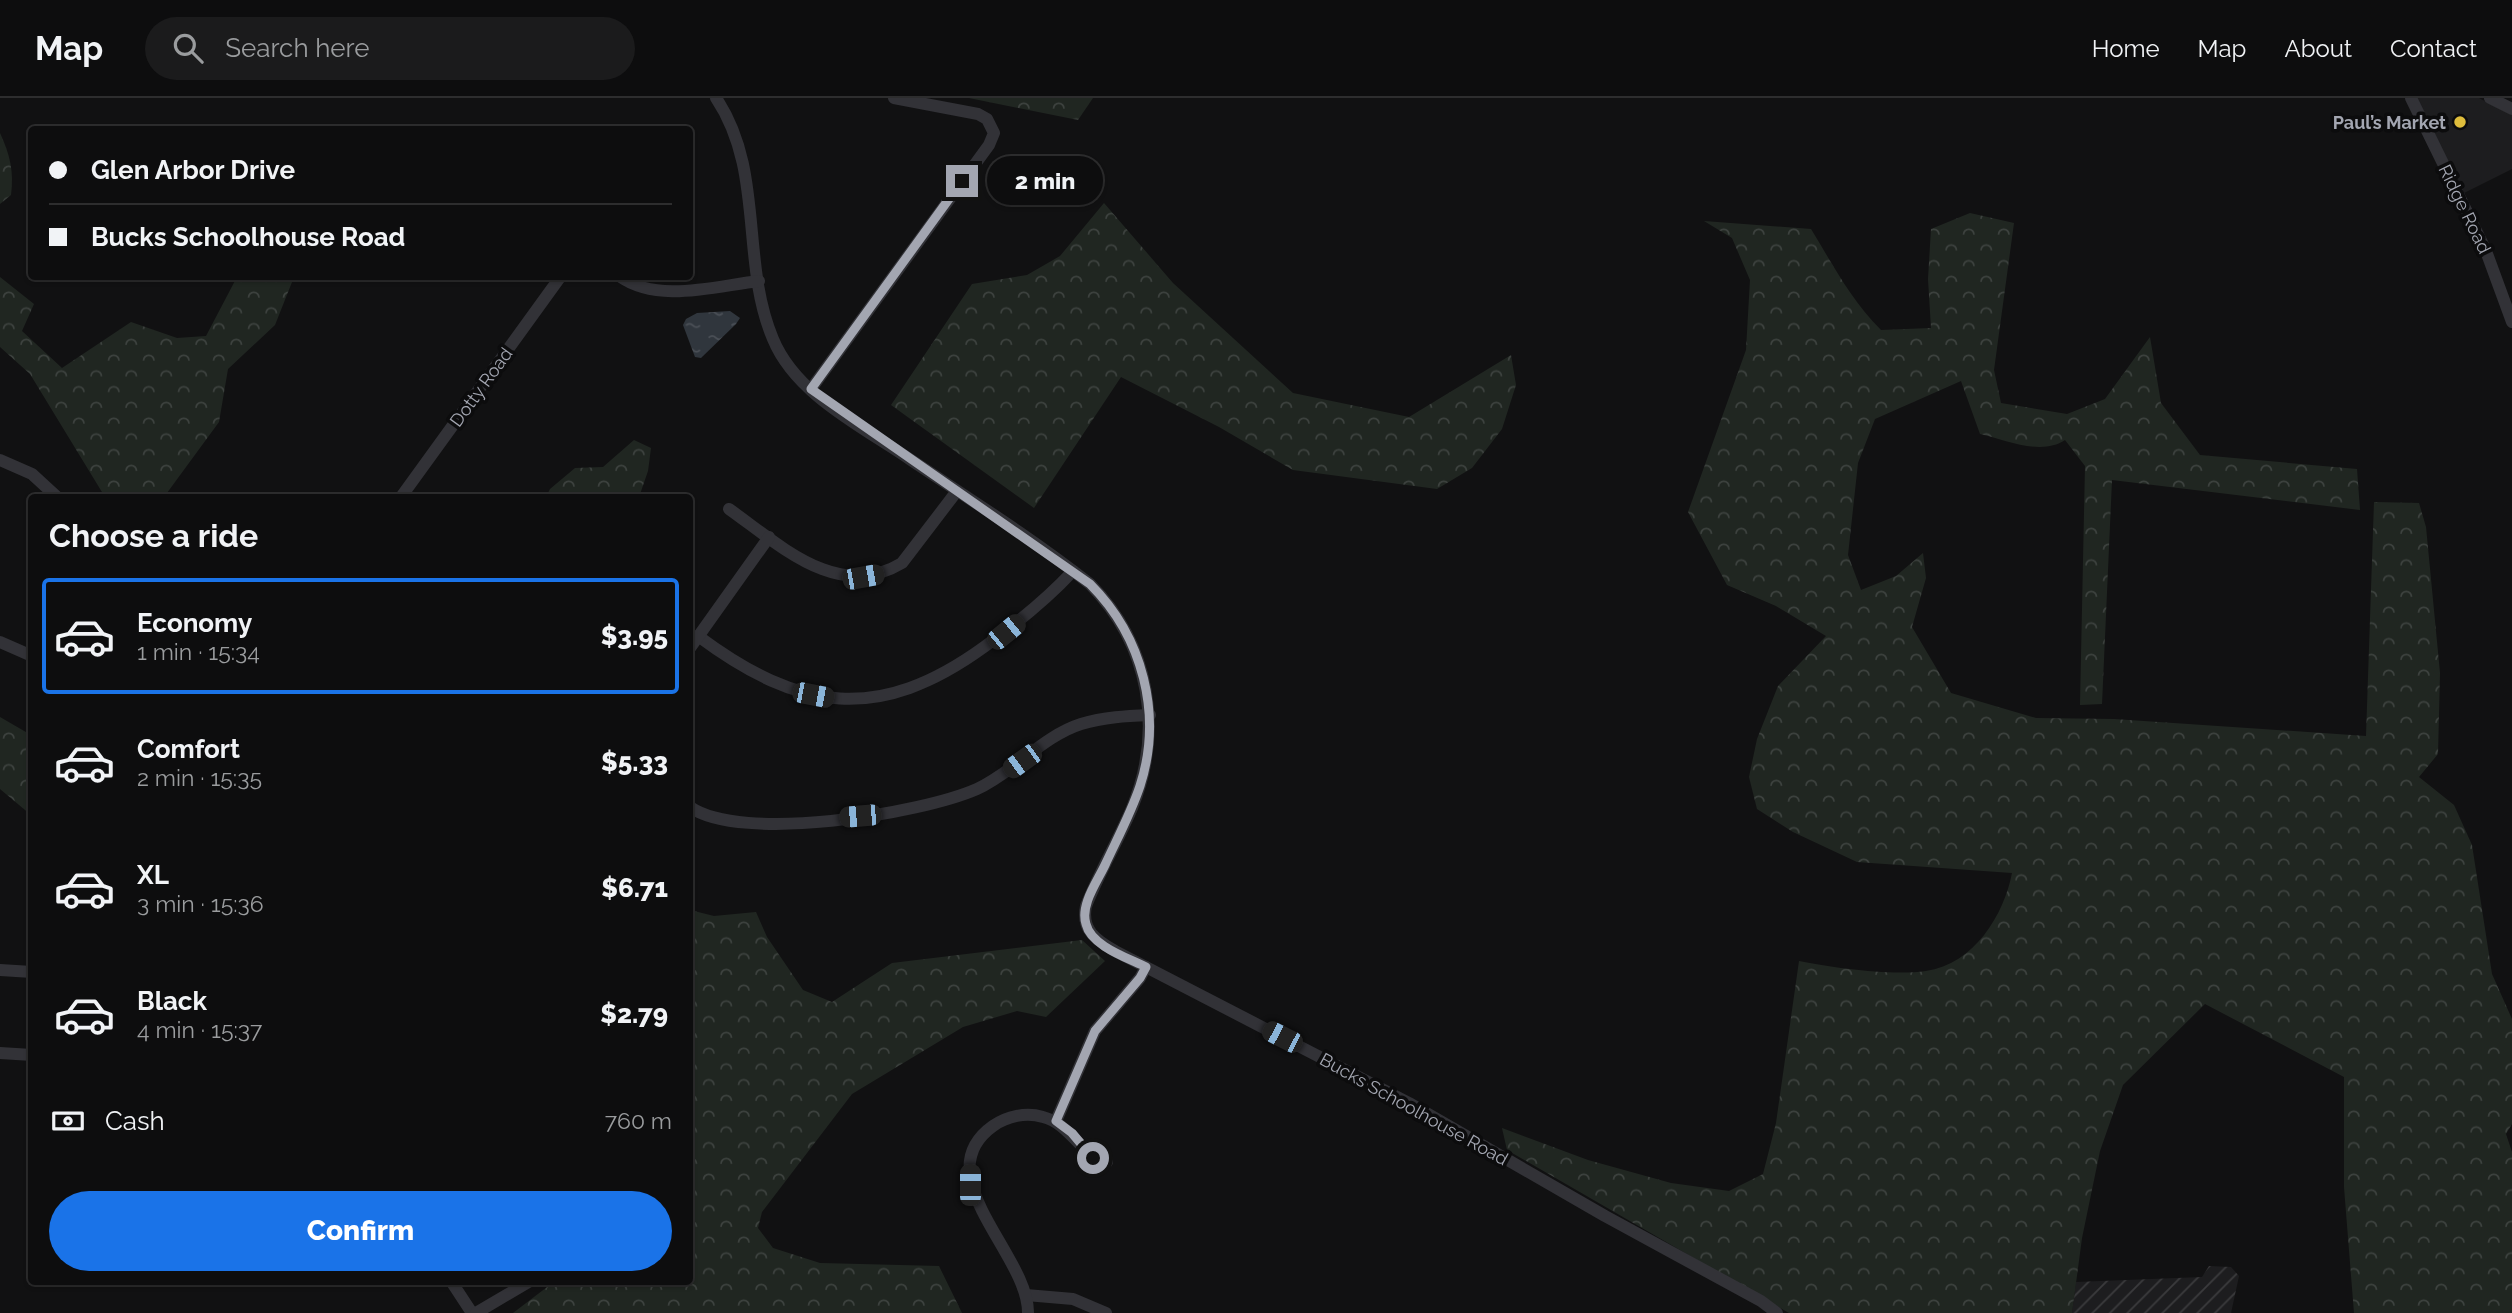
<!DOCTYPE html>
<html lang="en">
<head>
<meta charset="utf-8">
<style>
	body { margin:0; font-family:Raleway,sans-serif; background:#1b1b1c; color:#f1f3f6; height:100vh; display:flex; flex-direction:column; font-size:26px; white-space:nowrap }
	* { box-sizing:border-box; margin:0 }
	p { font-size:23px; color:#9a9c9e }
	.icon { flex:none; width:38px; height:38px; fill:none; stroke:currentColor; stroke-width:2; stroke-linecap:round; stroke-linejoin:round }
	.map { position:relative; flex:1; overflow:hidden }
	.panel { position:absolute; left:28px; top:396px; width:665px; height:791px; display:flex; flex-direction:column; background:#0d0d0e; border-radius:7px; box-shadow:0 2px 5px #0004,0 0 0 2px #2d2d2e }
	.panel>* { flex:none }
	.hud { position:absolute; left:28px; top:28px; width:665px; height:154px; border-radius:7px; box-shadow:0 2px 5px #0004,0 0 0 2px #2d2d2e; display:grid; align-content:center; height:154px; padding:0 21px; background:#0d0d0e }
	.end { position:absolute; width:32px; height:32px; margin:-16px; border:9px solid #a3a6b1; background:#111; box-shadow:0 0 0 4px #111 }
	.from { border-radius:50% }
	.bubble { position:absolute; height:49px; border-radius:24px; background:#0d0d0e; box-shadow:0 2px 5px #0004,0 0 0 2px #2d2d2e; font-size:23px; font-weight:800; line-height:49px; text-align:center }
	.car { position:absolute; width:21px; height:42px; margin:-21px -10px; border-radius:9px; box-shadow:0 0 5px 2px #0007; background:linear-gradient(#222 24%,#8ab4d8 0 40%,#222 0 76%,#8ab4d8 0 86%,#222 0) }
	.hud b { display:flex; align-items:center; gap:24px; height:66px; font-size:26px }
	.hud b+b { border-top:2px solid #2d2d2e }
	.hud i { width:18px; height:18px; background:#f1f3f6 }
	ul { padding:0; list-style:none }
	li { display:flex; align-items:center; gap:21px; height:116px; margin:0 14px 10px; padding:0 7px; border:4px solid transparent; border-radius:7px }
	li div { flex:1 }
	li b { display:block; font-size:26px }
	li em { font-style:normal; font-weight:800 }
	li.on { border-color:#1a73e8 }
	li>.icon { width:63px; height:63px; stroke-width:1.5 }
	h2 { padding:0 21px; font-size:32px; line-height:84px }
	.pay { display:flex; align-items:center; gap:18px; height:77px; padding:0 21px; font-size:26px }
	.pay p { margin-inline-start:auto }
	.primary-button { display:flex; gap:14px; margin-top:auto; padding:14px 21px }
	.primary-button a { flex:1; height:80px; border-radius:42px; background:#1a73e8; color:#fff; font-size:28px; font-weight:800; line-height:80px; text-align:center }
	header { display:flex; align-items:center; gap:42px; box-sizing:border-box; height:98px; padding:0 35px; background:#0d0d0e; border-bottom:2px solid #2d2d2e }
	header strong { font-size:33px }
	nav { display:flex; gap:38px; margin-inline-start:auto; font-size:24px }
	.search { width:490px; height:63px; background:#1b1b1c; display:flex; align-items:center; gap:18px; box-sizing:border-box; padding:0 24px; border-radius:38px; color:#9a9c9e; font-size:26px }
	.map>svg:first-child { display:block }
	.built { fill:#1d1d1f }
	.industrial { fill:url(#industrial-furrows) }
	.forest { fill:url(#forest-crowns) }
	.water { fill:url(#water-ripples) }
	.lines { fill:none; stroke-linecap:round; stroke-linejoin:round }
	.minor { stroke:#323237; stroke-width:12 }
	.route { stroke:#a3a6b1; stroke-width:9 }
	.poi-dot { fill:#dfbd3c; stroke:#0c0c0d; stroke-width:2.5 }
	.labels { text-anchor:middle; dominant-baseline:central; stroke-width:7; stroke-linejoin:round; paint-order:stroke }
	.poi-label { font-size:18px; font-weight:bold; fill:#a3a6b1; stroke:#0c0c0d; text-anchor:end }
	.street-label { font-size:18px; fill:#a3a6b1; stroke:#0c0c0d }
</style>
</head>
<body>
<header>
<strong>Map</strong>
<div class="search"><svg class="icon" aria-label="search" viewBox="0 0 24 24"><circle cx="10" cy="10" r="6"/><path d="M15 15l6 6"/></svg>Search here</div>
<nav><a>Home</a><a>Map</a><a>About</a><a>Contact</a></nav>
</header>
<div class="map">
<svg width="2512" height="1215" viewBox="0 0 2512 1215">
	<defs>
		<pattern id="industrial-furrows" width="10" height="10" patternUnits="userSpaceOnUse" patternTransform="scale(1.75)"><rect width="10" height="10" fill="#1d1d1f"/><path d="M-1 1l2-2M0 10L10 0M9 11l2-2" fill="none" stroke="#3b3b3d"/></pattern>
		<pattern id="forest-crowns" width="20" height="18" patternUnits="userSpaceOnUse" patternTransform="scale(1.75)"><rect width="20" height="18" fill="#202621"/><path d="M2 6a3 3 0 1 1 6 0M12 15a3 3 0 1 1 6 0" fill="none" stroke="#3d423f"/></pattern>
		<pattern id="water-ripples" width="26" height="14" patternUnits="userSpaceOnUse" patternTransform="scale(1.75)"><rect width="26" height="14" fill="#30363d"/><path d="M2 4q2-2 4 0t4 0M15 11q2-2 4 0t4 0" fill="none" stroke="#4b5057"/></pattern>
	</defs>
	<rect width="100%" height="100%" fill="#111112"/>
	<path class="built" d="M2417,0H2479L2512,17V71L2464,95Z"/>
	<path class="industrial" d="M2209,1168L2231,1169L2239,1178L2231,1215H2072L2076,1184L2202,1179Z"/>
	<g class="forest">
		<path d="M969,0H1093L1078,22Z"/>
		<path d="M0,35C10,57 14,73 11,97L0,106Z"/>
		<path d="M1104,105L1173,185L1293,295L1409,319L1511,257L1516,287L1502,331L1472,370L1437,391L1293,372L1219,329L1121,279L1034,410L891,307L972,186L1027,177L1060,158Z"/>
		<path d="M1970,115L2014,125L1994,272L2001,305L2067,316L2105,301L2150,239L2161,305L2200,357L2357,371L2360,412L2112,382L2102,606L2080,607L2085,368L2065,342C2041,358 2006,342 1980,336L1961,283L1875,321L1858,365L1848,457L1861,492L1896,478L1923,455L1926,480L1912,529L1951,595L2036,620L2114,621L2366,638L2374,404L2419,405L2426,429L2440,575L2438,656L2419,679L2454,707L2472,747L2492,876L2512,921V1026L2506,1036L2512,1054V1215H2354L2344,1089V979L2205,906L2123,987L2100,1053L2082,1140L2072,1215H1789L1507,1052L1502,1030L1588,1062L1671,1085L1729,1093L1763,1076L1776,1025L1799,863C1833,870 1892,878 1926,873C1974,866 2004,817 2012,775L1857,764L1793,734L1757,711L1749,679L1757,641L1778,588L1826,538L1776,508L1727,487L1688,414L1746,252L1750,182L1732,140L1704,123L1811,131C1833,167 1851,202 1881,232L1931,230L1928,181L1931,131Z"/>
		<path d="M0,179L34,206L22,233L62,270L131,224L177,240L206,238L237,179H294L275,227L228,271L219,324L164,399H105L30,276L0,249Z"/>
		<path d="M634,342L651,350L648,373L639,399H546L550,391L575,370L603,369Z"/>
		<path d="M0,619L31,637V717L0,691Z"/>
		<path d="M690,812L714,818L756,814L767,839L803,892L832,904L892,865L1082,842L1105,863L1046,919L1017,913L963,929L852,996L762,1114L758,1130L773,1150L820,1165L939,1168L962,1215H513L555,1183H690Z"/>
	</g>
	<path class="water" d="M730,213L740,220L736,226L701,260L695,259L683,227L686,221L697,215Z"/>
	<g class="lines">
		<g class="minor">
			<path d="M716,0C765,73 740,163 773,241C796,297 863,329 911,362C971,402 1033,441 1090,486C1150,547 1164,632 1132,710C1118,743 1099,775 1086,808C1081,832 1096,842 1115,853L1409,1005L1605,1118L1761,1203L1777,1215"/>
			<path d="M2411,0L2486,153L2512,224"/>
			<path d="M2490,0L2512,11"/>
			<path d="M619,178C658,206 715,188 759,183"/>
			<path d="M811,291L989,47L994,35L987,21L978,16L894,0"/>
			<path d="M0,362L32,376L57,399"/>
			<path d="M401,399L561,178"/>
			<path d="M729,411C780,447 838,504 902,465L957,393"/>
			<path d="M698,538C800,614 879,625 984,549C1016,526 1046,502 1073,473"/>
			<path d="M0,544L32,558"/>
			<path d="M690,550L769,439"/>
			<path d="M690,709C741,745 920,716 977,691C1014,674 1043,638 1081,626C1104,619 1127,618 1150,617"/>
			<path d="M0,872L32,874"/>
			<path d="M0,955L32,957"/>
			<path d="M1056,1023L1095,933L1140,880L1146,869"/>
			<path d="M451,1183L472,1215"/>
			<path d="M1026,1197L1073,1201L1106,1215"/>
			<path d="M476,1215L530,1183"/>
			<path d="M1028,1215C1029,1157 924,1077 993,1028C1007,1018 1026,1014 1043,1019C1071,1026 1080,1057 1107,1064"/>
		</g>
	</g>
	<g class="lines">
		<path class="route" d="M962,83L811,291L1090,486C1143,539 1163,617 1140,688C1131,715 1117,741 1105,767C1097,784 1080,807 1086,826C1091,848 1128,860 1146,869L1140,880L1095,933L1056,1023L1072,1035L1093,1060"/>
	</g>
	<circle class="poi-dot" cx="2460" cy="24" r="7"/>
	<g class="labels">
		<g class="poi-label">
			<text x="2446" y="24">Paul’s Market</text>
		</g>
		<g class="street-label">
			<text transform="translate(2465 111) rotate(64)">Ridge Road</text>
			<text transform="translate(481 289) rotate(-54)">Dotty Road</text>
			<text transform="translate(1414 1011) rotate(29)">Bucks Schoolhouse Road</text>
		</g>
	</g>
</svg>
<i class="end from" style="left:1093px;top:1060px"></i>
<i class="end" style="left:962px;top:83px"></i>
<div class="bubble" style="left:987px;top:58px;width:116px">2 min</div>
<i class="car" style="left:863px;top:479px;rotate:80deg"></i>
<i class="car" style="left:1006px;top:534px;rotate:51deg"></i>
<i class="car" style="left:813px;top:597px;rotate:101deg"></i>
<i class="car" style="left:1022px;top:663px;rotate:234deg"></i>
<i class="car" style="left:860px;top:718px;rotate:265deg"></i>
<i class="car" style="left:1282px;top:939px;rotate:297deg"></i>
<i class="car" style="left:970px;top:1087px;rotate:0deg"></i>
<div class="hud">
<b><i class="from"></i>Glen Arbor Drive</b>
<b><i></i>Bucks Schoolhouse Road</b>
</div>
<section class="panel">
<h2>Choose a ride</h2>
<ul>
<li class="on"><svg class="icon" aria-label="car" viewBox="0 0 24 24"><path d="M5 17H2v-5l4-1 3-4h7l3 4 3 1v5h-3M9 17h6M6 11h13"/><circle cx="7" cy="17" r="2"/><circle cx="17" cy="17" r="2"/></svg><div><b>Economy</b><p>1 min · 15:34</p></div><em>$3.95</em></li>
<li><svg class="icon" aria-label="car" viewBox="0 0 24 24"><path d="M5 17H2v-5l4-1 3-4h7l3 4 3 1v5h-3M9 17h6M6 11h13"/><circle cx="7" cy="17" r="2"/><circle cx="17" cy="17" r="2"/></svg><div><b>Comfort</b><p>2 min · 15:35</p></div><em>$5.33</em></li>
<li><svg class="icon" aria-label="car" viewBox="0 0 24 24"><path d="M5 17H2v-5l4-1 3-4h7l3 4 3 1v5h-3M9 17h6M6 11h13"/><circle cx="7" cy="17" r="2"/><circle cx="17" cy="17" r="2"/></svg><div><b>XL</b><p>3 min · 15:36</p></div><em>$6.71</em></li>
<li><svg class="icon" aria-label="car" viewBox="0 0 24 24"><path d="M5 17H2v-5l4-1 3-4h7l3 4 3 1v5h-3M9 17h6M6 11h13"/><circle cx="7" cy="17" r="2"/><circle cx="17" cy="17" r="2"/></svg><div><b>Black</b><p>4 min · 15:37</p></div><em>$2.79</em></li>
</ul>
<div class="pay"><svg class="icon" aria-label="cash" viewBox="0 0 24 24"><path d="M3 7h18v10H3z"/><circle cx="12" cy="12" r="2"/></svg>Cash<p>760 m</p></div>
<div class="primary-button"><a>Confirm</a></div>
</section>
</div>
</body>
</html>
